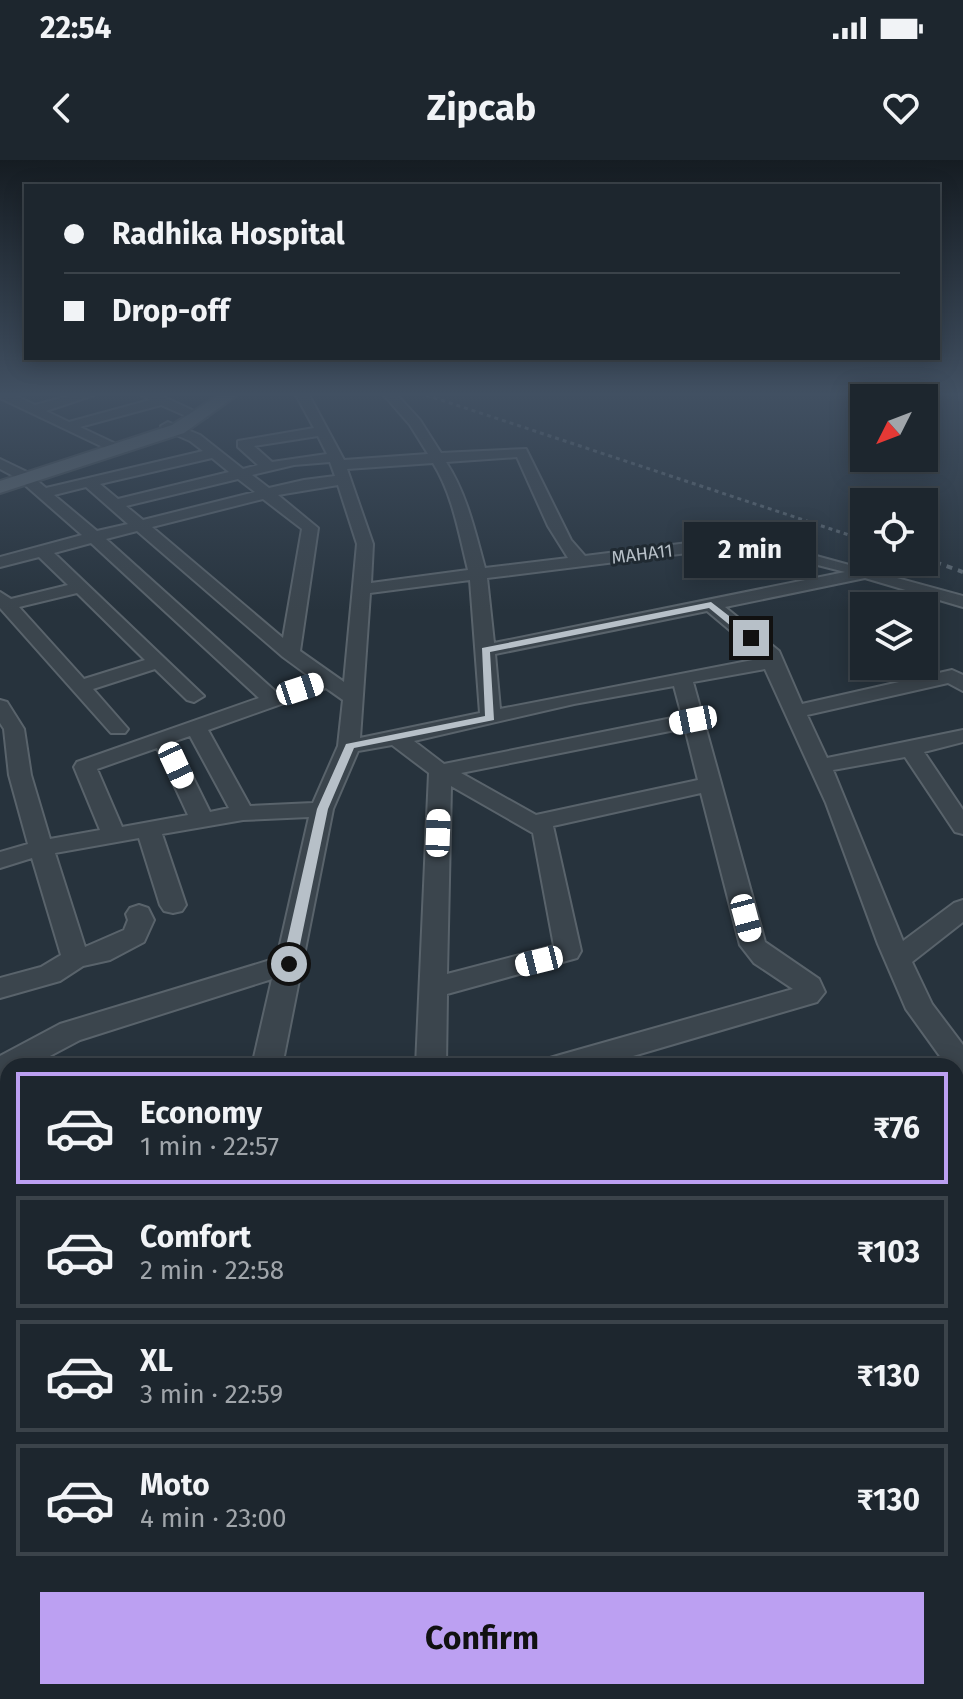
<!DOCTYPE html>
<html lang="en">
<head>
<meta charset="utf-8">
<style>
	body { margin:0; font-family:"Fira Sans",sans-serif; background:#252e36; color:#f1f3f6; height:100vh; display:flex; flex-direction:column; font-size:30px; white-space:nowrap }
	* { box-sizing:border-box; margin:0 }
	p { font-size:26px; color:#a0a5aa }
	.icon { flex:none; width:44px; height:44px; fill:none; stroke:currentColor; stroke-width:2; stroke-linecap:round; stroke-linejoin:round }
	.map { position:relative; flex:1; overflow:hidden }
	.drawer { position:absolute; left:0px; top:898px; width:964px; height:642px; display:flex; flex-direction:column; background:#1d262e; border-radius:24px 24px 0 0; box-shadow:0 4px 20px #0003,0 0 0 2px #3b434a }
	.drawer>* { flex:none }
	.hud { position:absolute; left:24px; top:24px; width:916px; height:176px; border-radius:0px; box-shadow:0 4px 20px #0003,0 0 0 2px #3b434a; display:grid; align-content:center; height:176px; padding:0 40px; background:#1d262e }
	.needle { width:52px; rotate:228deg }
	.fabs { position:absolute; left:850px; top:224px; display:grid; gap:16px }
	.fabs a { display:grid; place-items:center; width:88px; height:88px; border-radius:0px; background:#1d262e; box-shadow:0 4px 20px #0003,0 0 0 2px #3b434a; font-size:40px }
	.end { position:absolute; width:36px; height:36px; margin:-18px; border:10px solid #b7c0c8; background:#111; box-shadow:0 0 0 4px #111 }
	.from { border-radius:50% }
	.bubble { position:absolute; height:56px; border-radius:0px; background:#1d262e; box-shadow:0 4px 20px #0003,0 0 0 2px #3b434a; font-size:26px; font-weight:700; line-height:56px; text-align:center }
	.car { position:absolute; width:24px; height:48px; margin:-24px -12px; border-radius:10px; box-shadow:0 0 6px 2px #0007; background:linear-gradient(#fff 24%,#345 0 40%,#fff 0 76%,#345 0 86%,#fff 0) }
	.hud b { display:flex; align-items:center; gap:28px; height:76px; font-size:30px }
	.hud b+b { border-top:2px solid #3b434a }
	.hud i { width:20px; height:20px; background:#f1f3f6 }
	ul { padding:14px 0 0; list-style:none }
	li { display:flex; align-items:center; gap:24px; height:112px; margin:0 16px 12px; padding:0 24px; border:4px solid #3b434a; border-radius:0px }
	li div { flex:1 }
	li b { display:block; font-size:30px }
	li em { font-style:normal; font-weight:700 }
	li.on { border-color:#bca0f2 }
	li>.icon { width:72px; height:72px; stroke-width:1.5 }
	.primary-button { display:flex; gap:16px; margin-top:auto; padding:16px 40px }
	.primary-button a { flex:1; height:92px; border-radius:0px; background:#bca0f2; color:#111; font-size:32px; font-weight:700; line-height:92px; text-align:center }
	.status { display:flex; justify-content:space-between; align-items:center; height:56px; padding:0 40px; background:#1d262e; direction:ltr }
	.status svg { height:22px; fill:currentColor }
	header { display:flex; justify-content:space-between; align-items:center; height:104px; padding:0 40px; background:#1d262e; font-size:36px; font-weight:700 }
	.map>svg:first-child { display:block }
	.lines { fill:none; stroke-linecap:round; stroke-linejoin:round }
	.minor-casing { stroke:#59636b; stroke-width:4 }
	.major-casing { stroke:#444e56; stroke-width:4 }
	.minor { fill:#3b454d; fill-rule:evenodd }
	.major { fill:#59646d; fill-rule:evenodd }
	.rail-far1 { stroke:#5d6973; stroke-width:3; stroke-dasharray:4 4; stroke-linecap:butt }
	.rail { stroke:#5d6973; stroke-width:4; stroke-dasharray:6 6; stroke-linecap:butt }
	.route { fill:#b7c0c8 }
	.labels { text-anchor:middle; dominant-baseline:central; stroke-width:6; stroke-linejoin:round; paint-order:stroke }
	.far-street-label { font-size:18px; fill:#b7c0c8; stroke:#202a32 }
</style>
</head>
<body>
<div class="status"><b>22:54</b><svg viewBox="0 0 49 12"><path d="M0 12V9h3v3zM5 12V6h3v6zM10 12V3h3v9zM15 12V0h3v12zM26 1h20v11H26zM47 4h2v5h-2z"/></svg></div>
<header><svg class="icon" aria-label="back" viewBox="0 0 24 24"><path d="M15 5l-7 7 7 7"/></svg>Zipcab<svg class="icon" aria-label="heart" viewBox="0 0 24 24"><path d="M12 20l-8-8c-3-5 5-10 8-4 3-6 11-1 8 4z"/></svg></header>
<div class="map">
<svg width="963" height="1539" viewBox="0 0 963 1539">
	<rect width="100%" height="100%" fill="#27333d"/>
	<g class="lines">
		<defs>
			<g id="minor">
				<path d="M0,235H14L35,245L72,235H94L46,251L69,262L150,240L142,235H160L207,257L195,260L161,245L80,267L114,283L116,286L109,290L0,238Z"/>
				<path d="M296,235H309L344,300L428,294L410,265L384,235H397L420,260L441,293L526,289L571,380L585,396L743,376L963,436V447L865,418L725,447L779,491L802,544L952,510L963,515V531L948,523L807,555L827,598L963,570V582L924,592L963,650V674L955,672L905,597L833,610L903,781L954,743L963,740V762L912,802L932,844L963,885V917L956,915V906H947L906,849L878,784L826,643L765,509L693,522L765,782L819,819L825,832L817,842L599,906H545L550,898L560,895L793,829L754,803L740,785L701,633L553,666L581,791L577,798L447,834L446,906H416L429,613L392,585L358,591L333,649L282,906H252L272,819L80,880L31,906H8V918L0,920V896L60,864L277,798L309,657L243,660L162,674L186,745L182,751L173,753L164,751L160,745L139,678L55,693L85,787L124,770L128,760L126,754L130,748L139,745L148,748L154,760L144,782L110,800L83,806L60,821L0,838V818L41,807L61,795L32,698L0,708V692L28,684L9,615L4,569L0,563V540L7,542L24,569L31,615L50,679L100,670L74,607L77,602L259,538L91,383L54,393L204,536L194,542L187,540L155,509L93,529L128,569L125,573H111L0,448V432L11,439L68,425L39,397L0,407V397L82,375L17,318L0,309V299L27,312L46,328L203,291L190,281L163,269L161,266L168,262L200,275L243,309L258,305L238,287V281L314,268ZM318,276L327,294L272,302L254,286ZM517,297L548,366L568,398L485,408C475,372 467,334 446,302ZM212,298L229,312L118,339L100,324ZM330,302L335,316L304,320L269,328L252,315L294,305ZM433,303C453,335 459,374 468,410L371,423L373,384L347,309ZM238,319L255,332L143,360L126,346ZM338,325L357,384L344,522L300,491L318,368L278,335ZM86,327L128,364L97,371L54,335ZM263,339L302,369L283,478L152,367ZM137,371L283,497L313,519L276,532L106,379ZM743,386L845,412L494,483L487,418ZM470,420L480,553L360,578L370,433ZM77,433L145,500L84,519L19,447ZM707,451L763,498L500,549L495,494ZM674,526L682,556L444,604L414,581L574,544ZM326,528L343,540L338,586L313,643L250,646L208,570ZM685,568L698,620L536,655L461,613ZM190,576L229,648L210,652L175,581ZM157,588L188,655L122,667L97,609ZM451,626L533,673L554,786L447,814Z"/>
				<path d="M963,1036V1064L956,1066V1038Z"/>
				<path d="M8,1073V1103L0,1105V1075Z"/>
				<path d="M956,1104L963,1107V1149L956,1146Z"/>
				<path d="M7,1317L8,1417L0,1420V1320Z"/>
				<path d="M963,1420V1462L956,1463V1421Z"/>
				<path d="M956,1514L963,1521V1539H924L922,1532H956Z"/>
				<rect x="191" y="1532" width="46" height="7"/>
				<path d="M539,1532H611L608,1539H536Z"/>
			</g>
			<path id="major" d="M219,235H237L184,273L0,333V321L172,265Z"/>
		</defs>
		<use href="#minor" class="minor-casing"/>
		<use href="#major" class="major-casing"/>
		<use href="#minor" class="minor"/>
		<use href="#major" class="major"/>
		<path class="rail-far1" d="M426,235L864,380"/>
		<path class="rail" d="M924,398L963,412"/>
	</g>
	<linearGradient id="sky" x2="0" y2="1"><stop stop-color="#151c22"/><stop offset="0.52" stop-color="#415062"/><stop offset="1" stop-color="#415062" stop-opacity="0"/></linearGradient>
	<rect width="963" height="451" fill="url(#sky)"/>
	<path class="route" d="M711,442L755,476V480H748L709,448L490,492L494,560L354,588L328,649L296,804L289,809L284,808L282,804L317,649L346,584L485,556L482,488Z"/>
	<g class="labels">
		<g class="far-street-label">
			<text transform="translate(642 394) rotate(-7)">MAHA11</text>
		</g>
	</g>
</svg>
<div class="fabs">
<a><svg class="needle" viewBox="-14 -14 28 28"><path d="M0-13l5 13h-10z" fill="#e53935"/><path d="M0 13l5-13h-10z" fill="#a0a5aa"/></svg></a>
<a><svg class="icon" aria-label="locate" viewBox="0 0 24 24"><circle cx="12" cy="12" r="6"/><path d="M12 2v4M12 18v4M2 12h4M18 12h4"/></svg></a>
<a><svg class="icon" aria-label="layers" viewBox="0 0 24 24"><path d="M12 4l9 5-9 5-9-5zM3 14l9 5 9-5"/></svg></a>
</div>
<i class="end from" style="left:289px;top:804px"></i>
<i class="end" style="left:751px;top:478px"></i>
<div class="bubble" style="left:684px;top:362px;width:132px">2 min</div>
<i class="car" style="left:300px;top:529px;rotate:72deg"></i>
<i class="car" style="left:693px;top:560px;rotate:259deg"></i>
<i class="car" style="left:176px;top:605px;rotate:155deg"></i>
<i class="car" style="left:438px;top:673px;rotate:2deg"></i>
<i class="car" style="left:746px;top:758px;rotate:165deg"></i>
<i class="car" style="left:539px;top:801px;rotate:256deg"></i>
<div class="hud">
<b><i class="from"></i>Radhika Hospital</b>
<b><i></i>Drop-off</b>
</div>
<section class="drawer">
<ul>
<li class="on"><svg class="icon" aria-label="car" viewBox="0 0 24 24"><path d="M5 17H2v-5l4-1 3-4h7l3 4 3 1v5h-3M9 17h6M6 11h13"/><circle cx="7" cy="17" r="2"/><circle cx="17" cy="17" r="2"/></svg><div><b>Economy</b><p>1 min · 22:57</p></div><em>₹76</em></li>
<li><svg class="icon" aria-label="car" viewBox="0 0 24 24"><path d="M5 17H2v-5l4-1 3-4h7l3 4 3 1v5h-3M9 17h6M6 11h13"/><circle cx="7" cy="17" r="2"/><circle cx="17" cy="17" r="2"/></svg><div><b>Comfort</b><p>2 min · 22:58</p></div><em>₹103</em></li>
<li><svg class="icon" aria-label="car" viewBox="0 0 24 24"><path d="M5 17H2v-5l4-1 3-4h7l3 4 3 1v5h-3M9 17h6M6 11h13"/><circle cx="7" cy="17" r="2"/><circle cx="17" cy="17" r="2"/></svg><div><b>XL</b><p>3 min · 22:59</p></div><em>₹130</em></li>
<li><svg class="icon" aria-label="car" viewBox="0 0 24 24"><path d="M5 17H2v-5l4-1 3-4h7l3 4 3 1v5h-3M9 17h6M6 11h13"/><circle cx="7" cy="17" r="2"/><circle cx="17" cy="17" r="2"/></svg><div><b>Moto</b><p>4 min · 23:00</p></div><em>₹130</em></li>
</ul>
<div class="primary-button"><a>Confirm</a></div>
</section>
</div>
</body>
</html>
